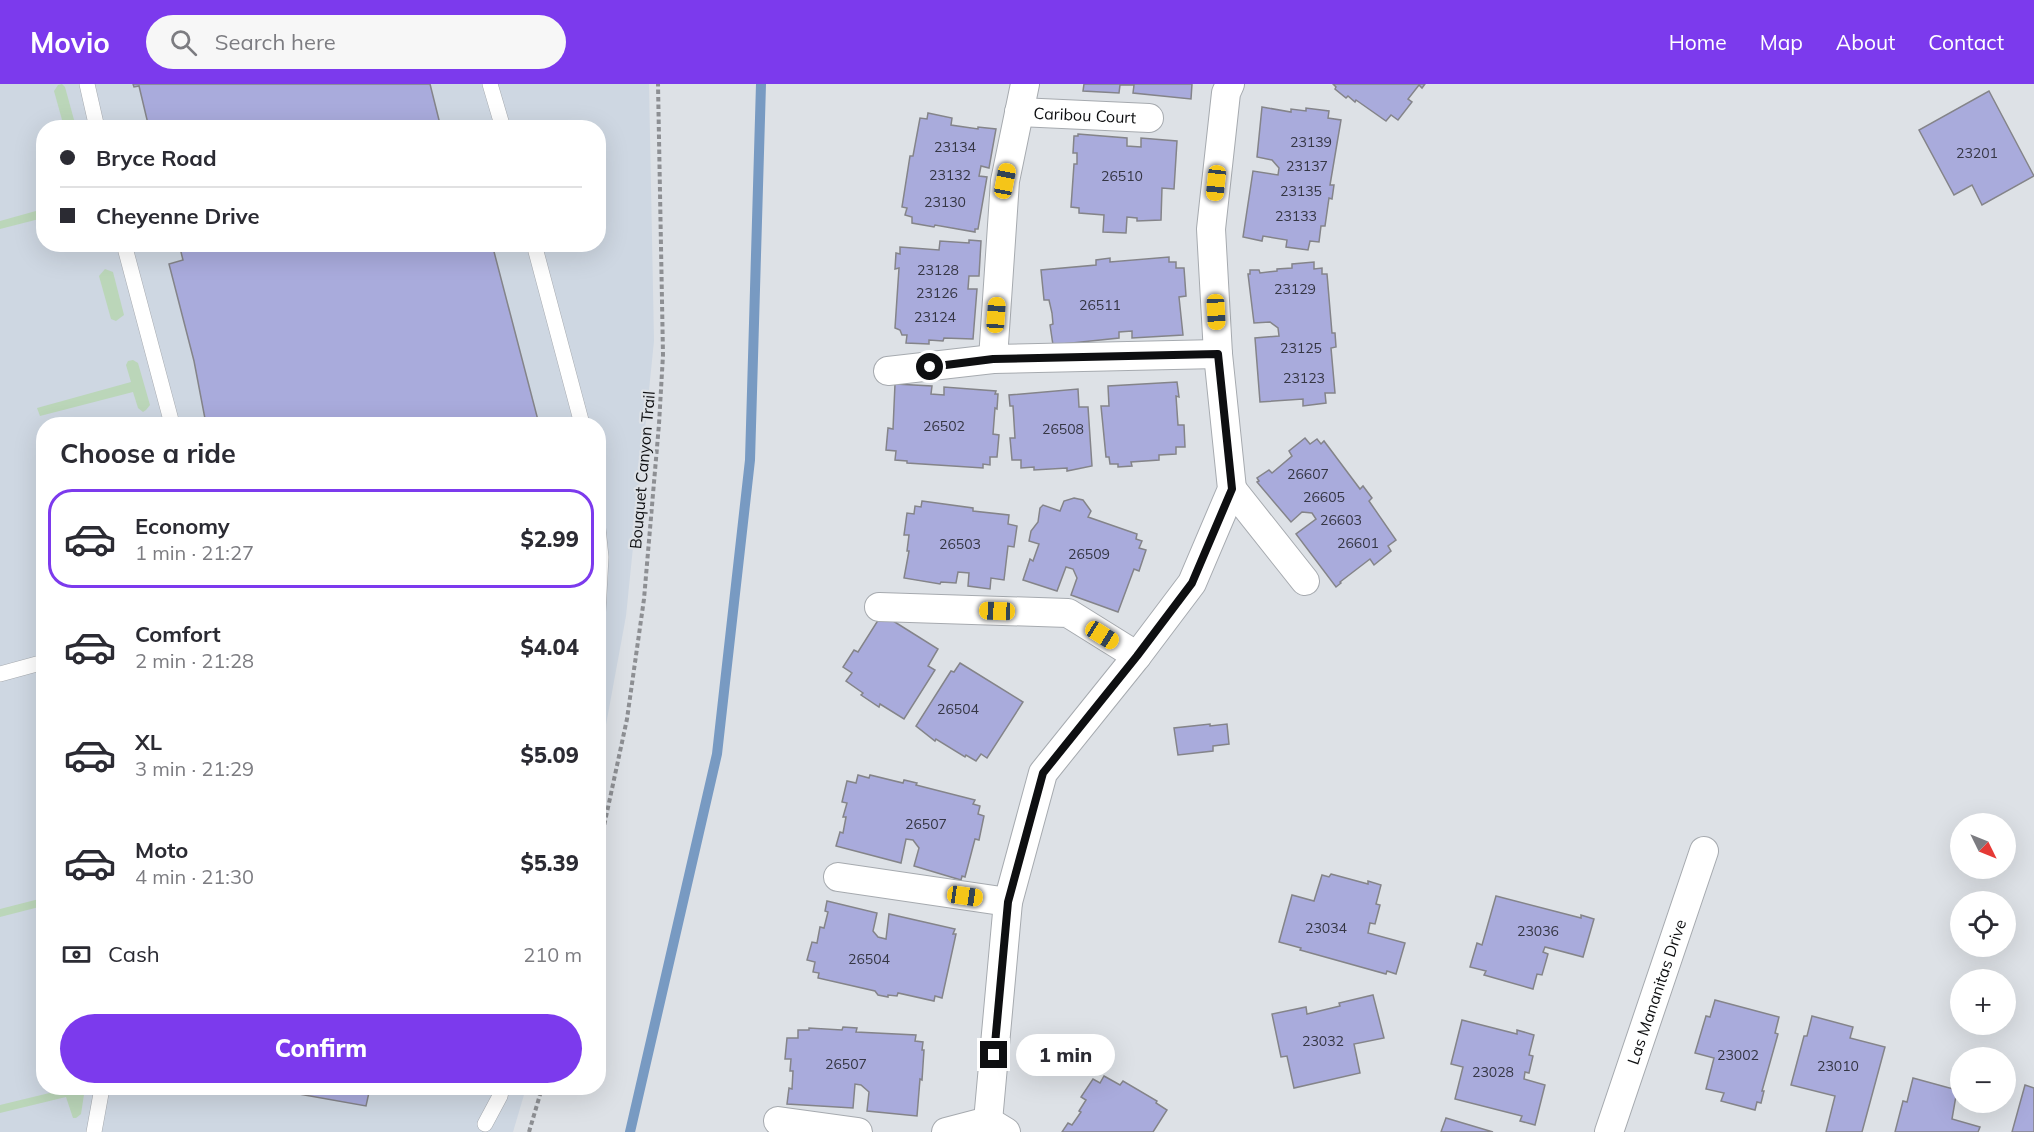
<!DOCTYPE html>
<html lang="en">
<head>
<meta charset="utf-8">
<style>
	body { margin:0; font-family:Mulish,sans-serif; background:#f7f7f7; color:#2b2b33; height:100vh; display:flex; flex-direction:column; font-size:22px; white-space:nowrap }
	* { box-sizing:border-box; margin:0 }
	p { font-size:20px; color:#7c7c81 }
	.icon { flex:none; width:33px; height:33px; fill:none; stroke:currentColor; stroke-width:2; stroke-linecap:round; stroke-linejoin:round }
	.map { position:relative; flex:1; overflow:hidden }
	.drawer { position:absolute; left:36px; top:333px; width:570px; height:678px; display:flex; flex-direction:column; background:#fff; border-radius:24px; box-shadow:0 6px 24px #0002 }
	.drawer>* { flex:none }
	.top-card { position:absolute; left:36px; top:36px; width:570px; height:132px; border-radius:24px; box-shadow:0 6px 24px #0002; display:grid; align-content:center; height:132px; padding:0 24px; background:#fff }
	.needle { width:39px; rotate:133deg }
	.buttons { position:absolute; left:1950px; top:729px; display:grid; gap:12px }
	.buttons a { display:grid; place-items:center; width:66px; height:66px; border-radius:50%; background:#fff; box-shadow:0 6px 24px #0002; font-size:30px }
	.end { position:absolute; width:27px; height:27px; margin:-14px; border:8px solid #0e0f11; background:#fff; box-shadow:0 0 0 3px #fff }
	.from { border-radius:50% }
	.bubble { position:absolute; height:42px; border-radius:21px; background:#fff; box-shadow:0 6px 24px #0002; font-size:20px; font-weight:800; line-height:42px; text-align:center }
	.car { position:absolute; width:18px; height:36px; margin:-18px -9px; border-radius:8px; box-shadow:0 0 4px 2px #0007; background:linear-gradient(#f5c518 24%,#345 0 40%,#f5c518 0 76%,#345 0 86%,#f5c518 0) }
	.top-card b { display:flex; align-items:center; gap:21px; height:57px; font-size:22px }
	.top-card b+b { border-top:2px solid #e1e1e2 }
	.top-card i { width:15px; height:15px; background:#2b2b33 }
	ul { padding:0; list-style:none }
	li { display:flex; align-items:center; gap:18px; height:99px; margin:0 12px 9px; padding:0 12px; border:3px solid transparent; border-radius:24px }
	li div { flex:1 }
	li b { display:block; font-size:22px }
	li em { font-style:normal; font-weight:800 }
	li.active { border-color:#7c3aed }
	li>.icon { width:54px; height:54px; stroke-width:1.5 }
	h2 { padding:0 24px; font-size:27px; line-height:72px }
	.pay { display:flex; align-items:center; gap:15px; height:66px; padding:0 24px; font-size:22px }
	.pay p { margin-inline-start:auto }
	.button { display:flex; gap:12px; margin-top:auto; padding:12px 24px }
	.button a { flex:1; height:69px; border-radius:36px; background:#7c3aed; color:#fff; font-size:24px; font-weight:800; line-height:69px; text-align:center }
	header { display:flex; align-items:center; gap:36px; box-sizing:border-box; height:84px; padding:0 30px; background:#7c3aed; color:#fff }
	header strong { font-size:28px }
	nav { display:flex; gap:33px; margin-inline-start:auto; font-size:21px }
	.search { width:420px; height:54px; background:#f7f7f7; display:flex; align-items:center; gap:15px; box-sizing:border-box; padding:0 21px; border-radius:33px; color:#7c7c81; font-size:22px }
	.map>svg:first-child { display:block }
	.built { fill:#ced7e2; fill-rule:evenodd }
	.green { fill:#bbd6b9 }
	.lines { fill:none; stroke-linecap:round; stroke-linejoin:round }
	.stream { stroke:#789ac2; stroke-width:10 }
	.building { fill:#a9abdc; stroke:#848489; stroke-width:1.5 }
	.lane-casing { stroke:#a6aaaf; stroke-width:16 }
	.street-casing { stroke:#a6aaaf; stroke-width:30 }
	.path { stroke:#8d8f93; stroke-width:4; stroke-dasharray:4.5 3; stroke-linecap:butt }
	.lane { stroke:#fff; stroke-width:15 }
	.street { stroke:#fff; stroke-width:28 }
	.route { stroke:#0e0f11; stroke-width:8 }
	.labels { text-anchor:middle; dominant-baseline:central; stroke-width:4.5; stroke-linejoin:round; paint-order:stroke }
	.number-label { font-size:14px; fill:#353644 }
	.street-label { font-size:16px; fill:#0e0f11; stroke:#dde1e6 }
</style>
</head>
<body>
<header>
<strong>Movio</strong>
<div class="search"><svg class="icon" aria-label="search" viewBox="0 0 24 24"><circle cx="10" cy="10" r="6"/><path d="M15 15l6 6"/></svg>Search here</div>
<nav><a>Home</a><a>Map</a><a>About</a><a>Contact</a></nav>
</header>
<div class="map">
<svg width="2034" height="1048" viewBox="0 0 2034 1048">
	<rect width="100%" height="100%" fill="#dde1e6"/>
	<path class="built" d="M0,0H649L654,257L626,532L599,679L598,340H44V1004H526L513,1048H0ZM44,44H598V160H44Z"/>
	<g class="green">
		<path d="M62,0L65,3L76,43H64L54,7L58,1Z"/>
		<path d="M43,125V134L0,145V137Z"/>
		<path d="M105,185L113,188L124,231L116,237L111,235L99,192Z"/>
		<path d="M133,276L138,279L150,321L146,326L143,328L138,324L133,308L40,332L37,324L131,298L126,281L128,277Z"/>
		<path d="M43,814V822L0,833V825Z"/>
		<path d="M70,1004H85L81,1030L76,1034H73L66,1013L0,1029V1021Z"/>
	</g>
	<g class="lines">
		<path class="stream" d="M630,1048L717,670L750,376L761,0"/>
	</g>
	<g class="building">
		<path d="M133,0H430L441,44H149L139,2L134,3Z"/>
		<path d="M1084,0H1192L1191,15L1133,9L1134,1H1120L1119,9L1083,7Z"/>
		<path d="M1333,0H1425L1422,4L1419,1L1408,15L1412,18L1398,36L1391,31L1386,37L1356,16L1355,18L1348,12L1346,14L1335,5L1336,3Z"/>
		<path d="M1989,7L2034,92L1982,121L1972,101L1954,111L1919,46Z"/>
		<path d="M1262,23L1291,28V25L1306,27V24L1329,27L1328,34L1341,36L1330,101H1334L1332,115L1329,114L1325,142H1321L1319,158L1310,157L1308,166L1286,163L1287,156L1263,152L1262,157L1243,153L1253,87L1278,91L1279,84L1272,76L1257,73Z"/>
		<path d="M928,29L952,34L951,41L978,45V43L996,45L989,84L981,82L979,92L987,93L978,145H975V148L935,141L934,143L912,139V133L905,131L907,124L902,123L910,72H913L920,34L927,35Z"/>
		<path d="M1078,50L1127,54V62L1141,63V54L1177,57L1174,105L1162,104L1161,136L1137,137V134L1127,133L1126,149L1103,148L1104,131L1079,129V124L1071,123L1074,80H1077V69H1073L1074,52H1078Z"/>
		<path d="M969,156L981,157L979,192H969L968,205H977L973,255L944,254L943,257L929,256V260L906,259L907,251H902L900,246L895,244L899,184L895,185L896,169L900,170V163L939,166L940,157L969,159Z"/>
		<path d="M179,160H492L539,340H206L194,277L169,180L183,176Z"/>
		<path d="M1169,173V178H1176V184H1184L1186,212L1179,213L1183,251L1132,254V247L1119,248V254L1053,261L1050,241L1053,240L1052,229L1049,216H1044L1041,186L1096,181V176L1110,174V178Z"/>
		<path d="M1314,178V185L1322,184V190H1327L1332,249H1335L1336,263L1331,264L1335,309H1325L1326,319L1303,322V315L1260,318L1255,254L1279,252L1278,244L1270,238L1254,239L1248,190H1250V186H1259L1260,189L1277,187V185L1292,184V180Z"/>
		<path d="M1177,298L1179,313L1176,312L1178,341H1184L1185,363H1176V370L1159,371V376L1131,378L1132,382L1118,383V380H1110L1109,373H1106L1101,322H1109L1108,302Z"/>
		<path d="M895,300L932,302L931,310L944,311V303L996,307L995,310H998L997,325L995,324L993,350L999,351L997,373H990V381L983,380V384L907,379V377L895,376L896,367L886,366L888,344L893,345Z"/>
		<path d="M1078,305L1079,323H1088L1092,382L1067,387V384L1034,386V383L1021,384V376H1012L1010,354H1015L1013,322H1010L1009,311Z"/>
		<path d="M1305,354L1310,360L1317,355L1321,360L1324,357L1360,405L1363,402L1372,414L1369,417L1396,456L1388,462L1391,467L1374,481L1370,475L1340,498L1341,499L1336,503L1296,450L1316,435L1312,429L1302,428L1291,438L1257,398L1259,397L1257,394L1269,386L1272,389L1292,372L1289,367Z"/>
		<path d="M1074,414L1083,416L1091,427L1088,433L1137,450L1136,455L1142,457L1139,464L1146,466L1139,487L1134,485L1118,528L1071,511L1077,494L1073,485L1066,483L1057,507L1023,496L1030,475L1033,477L1039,460L1029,457L1031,447L1038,438L1040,424L1043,421L1060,427L1064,417Z"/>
		<path d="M922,417L973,424V427L1009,431L1008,440L1017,442L1014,463L1008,462L1004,496L991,494L990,505L968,502L969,489L958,488L956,499L941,498L940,500L904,494L909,467H907L909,451H904L907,429L914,430L915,422L921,423Z"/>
		<path d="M882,530L938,565L928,582L935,586L904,635L880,620L879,623L861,611L863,609L846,597L852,589L843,583L854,566L858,568Z"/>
		<path d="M960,579L1023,618L987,674L981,670L976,677L966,671L965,673L936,655L935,657L916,642L951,587L954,588Z"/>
		<path d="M1210,640V642L1227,640L1229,660L1213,662V667L1178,671L1174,644Z"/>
		<path d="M858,691L869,694L870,691L903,699L904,696L917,699L916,701L975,716L973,720L980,722L978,730L984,732L979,756L975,755L965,793L962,792L961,796L914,782L919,764L913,756L906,755L901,779L836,762L840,748L843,749L846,733H843L847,719L842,718L847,697L856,699Z"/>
		<path d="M1331,790L1368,800V797L1381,801L1376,820L1380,821L1375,840L1370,839L1368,849L1405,859L1396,890L1387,887L1386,890L1300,866L1301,864L1279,858L1292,811L1314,817L1322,791L1329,793Z"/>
		<path d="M1496,812L1581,834V831L1594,835L1583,873L1545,863L1543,868L1548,870L1542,891L1537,890L1533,905L1484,891L1486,887L1470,883L1477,859L1482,861Z"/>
		<path d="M827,817L877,829L873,847L878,853L886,855L889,830L955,845L953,850H956L942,914L935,912L934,917L898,909L897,912L888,911V913L878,911L875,907L818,894L819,889L813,888L815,878L807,876L812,858L817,859L820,843L824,844L828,828L825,827Z"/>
		<path d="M1373,911L1384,954L1354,960L1360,989L1294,1004L1287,972L1281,973L1272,930L1306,923L1307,930L1340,922L1339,919Z"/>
		<path d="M1715,916L1779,933L1775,949L1778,950L1762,1007H1764L1761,1019L1757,1018L1755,1026L1721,1017L1724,1009L1706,1005L1714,974L1695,969L1706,932L1710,933Z"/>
		<path d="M1812,932L1853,943L1850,954L1885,963L1862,1048H1826L1835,1012L1791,1001L1804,952H1807Z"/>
		<path d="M1462,936L1517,950V946L1534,951L1529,971L1533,972L1529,989L1525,988L1524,995L1545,1001L1535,1041L1520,1037L1522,1032L1455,1015L1463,983L1451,980Z"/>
		<path d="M843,943L857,944L856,948L916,951L915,957L923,958L922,966H924L922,996L920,995L917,1032L867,1027L869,1008L861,1001L855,1000L853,1024L787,1020L789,1004L792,1005L793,987H790L791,975H785L787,954H798V946H809V944L842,946Z"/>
		<path d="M1104,992L1120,1001L1123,997L1157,1017L1156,1019L1167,1026L1153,1048H1062L1068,1039L1072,1041L1081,1028L1079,1027L1086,1016L1081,1013L1093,995L1100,999Z"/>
		<path d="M1913,994L1957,1006L1952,1035L1980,1043L1978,1048H1895L1903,1017L1907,1018Z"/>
		<path d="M2025,1001L2034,1004V1048H2012Z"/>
		<path d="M265,1004H370L366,1022Z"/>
		<path d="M1446,1034L1493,1048H1441Z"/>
	</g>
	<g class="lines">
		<defs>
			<g id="lane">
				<path d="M87,0L97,44"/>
				<path d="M490,0L503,44"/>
				<path d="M124,160L172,340"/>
				<path d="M534,160L582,340"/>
				<path d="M598,444L601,473L598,528"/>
				<path d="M0,590L44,578"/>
				<path d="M485,1040L500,1012L502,1004"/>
				<path d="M94,1048L102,1004"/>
			</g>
			<g id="street">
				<path id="s1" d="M1019,28L1149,34"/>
				<path d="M993,275L1005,97L1025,0"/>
				<path d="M888,287L993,275L1218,270"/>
				<path d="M1232,405L1305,497"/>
				<path d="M879,523L1068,529L1137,572"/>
				<path d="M838,793L1008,818"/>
				<path d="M778,1037L858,1048"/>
				<path d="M946,1048L988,1037L1006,1048"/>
				<path d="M983,1048L988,1037L1008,818L1043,689L1137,572L1192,499L1232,405L1218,270L1211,145L1226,9L1230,0"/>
				<path id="s2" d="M1609,1048L1704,767"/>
			</g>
		</defs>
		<use href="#lane" class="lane-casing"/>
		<use href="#street" class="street-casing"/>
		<g class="path">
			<path d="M598,770L627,635L644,515L659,340L663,271L658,0"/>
			<path d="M529,1048L542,1004"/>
		</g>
		<use href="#lane" class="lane"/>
		<use href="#street" class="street"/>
	</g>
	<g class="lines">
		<path class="route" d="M930,283L993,275L1218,270L1232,405L1192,499L1137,572L1043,689L1008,818L994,971"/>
	</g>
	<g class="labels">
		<g class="number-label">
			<text x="1311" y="58">23139</text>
			<text x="955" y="63">23134</text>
			<text x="1977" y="69">23201</text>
			<text x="1307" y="82">23137</text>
			<text x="950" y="91">23132</text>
			<text x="1122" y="92">26510</text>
			<text x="1301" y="107">23135</text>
			<text x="945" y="118">23130</text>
			<text x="1296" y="132">23133</text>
			<text x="938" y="186">23128</text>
			<text x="1295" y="205">23129</text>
			<text x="937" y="209">23126</text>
			<text x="1100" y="221">26511</text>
			<text x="935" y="233">23124</text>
			<text x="1301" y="264">23125</text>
			<text x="1304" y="294">23123</text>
			<text x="944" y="342">26502</text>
			<text x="1063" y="345">26508</text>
			<text x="1308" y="390">26607</text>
			<text x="1324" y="413">26605</text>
			<text x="1341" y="436">26603</text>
			<text x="1358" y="459">26601</text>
			<text x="960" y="460">26503</text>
			<text x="1089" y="470">26509</text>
			<text x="958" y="625">26504</text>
			<text x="926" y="740">26507</text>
			<text x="1326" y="844">23034</text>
			<text x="1538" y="847">23036</text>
			<text x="869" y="875">26504</text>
			<text x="1323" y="957">23032</text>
			<text x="1738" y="971">23002</text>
			<text x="846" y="980">26507</text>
			<text x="1838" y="982">23010</text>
			<text x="1493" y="988">23028</text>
		</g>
		<g class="street-label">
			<text stroke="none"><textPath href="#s1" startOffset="66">Caribou Court</textPath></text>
			<text transform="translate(642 386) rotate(-85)">Bouquet Canyon Trail</text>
			<text stroke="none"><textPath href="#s2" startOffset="148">Las Mananitas Drive</textPath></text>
		</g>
	</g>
</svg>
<div class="buttons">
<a><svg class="needle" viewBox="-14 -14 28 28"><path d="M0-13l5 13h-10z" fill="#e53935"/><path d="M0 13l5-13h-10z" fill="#7c7c81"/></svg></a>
<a><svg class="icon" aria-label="locate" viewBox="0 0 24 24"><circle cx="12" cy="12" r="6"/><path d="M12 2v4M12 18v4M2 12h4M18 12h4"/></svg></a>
<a>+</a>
<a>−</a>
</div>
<i class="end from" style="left:930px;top:283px"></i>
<i class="end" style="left:994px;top:971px"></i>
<div class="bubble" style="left:1016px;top:950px;width:99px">1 min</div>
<i class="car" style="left:1005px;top:97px;rotate:11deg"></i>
<i class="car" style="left:1216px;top:99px;rotate:186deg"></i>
<i class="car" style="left:1216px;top:228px;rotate:177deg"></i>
<i class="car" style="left:996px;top:231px;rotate:4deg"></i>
<i class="car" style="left:997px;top:527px;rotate:272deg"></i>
<i class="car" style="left:1102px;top:551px;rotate:122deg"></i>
<i class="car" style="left:965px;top:812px;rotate:98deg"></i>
<div class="top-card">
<b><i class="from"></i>Bryce Road</b>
<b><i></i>Cheyenne Drive</b>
</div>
<section class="drawer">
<h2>Choose a ride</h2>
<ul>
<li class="active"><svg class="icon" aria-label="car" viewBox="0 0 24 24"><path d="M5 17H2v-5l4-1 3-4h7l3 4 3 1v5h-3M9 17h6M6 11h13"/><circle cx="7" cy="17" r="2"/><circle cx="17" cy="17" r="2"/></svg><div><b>Economy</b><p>1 min · 21:27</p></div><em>$2.99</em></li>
<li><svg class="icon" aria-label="car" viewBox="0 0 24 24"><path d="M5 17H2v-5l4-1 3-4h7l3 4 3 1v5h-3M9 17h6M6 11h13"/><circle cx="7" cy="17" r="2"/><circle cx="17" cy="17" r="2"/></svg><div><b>Comfort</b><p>2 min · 21:28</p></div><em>$4.04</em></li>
<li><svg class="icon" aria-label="car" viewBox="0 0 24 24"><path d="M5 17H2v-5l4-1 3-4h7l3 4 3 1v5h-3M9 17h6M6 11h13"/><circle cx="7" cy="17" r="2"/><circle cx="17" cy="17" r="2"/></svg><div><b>XL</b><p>3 min · 21:29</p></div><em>$5.09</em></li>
<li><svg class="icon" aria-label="car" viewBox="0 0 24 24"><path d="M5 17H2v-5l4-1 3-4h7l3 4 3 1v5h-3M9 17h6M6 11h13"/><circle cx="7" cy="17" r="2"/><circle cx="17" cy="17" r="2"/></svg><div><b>Moto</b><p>4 min · 21:30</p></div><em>$5.39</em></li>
</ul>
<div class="pay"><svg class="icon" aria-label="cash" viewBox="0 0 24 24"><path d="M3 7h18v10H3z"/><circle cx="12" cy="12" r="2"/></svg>Cash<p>210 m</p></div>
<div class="button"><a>Confirm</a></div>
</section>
</div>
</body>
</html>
